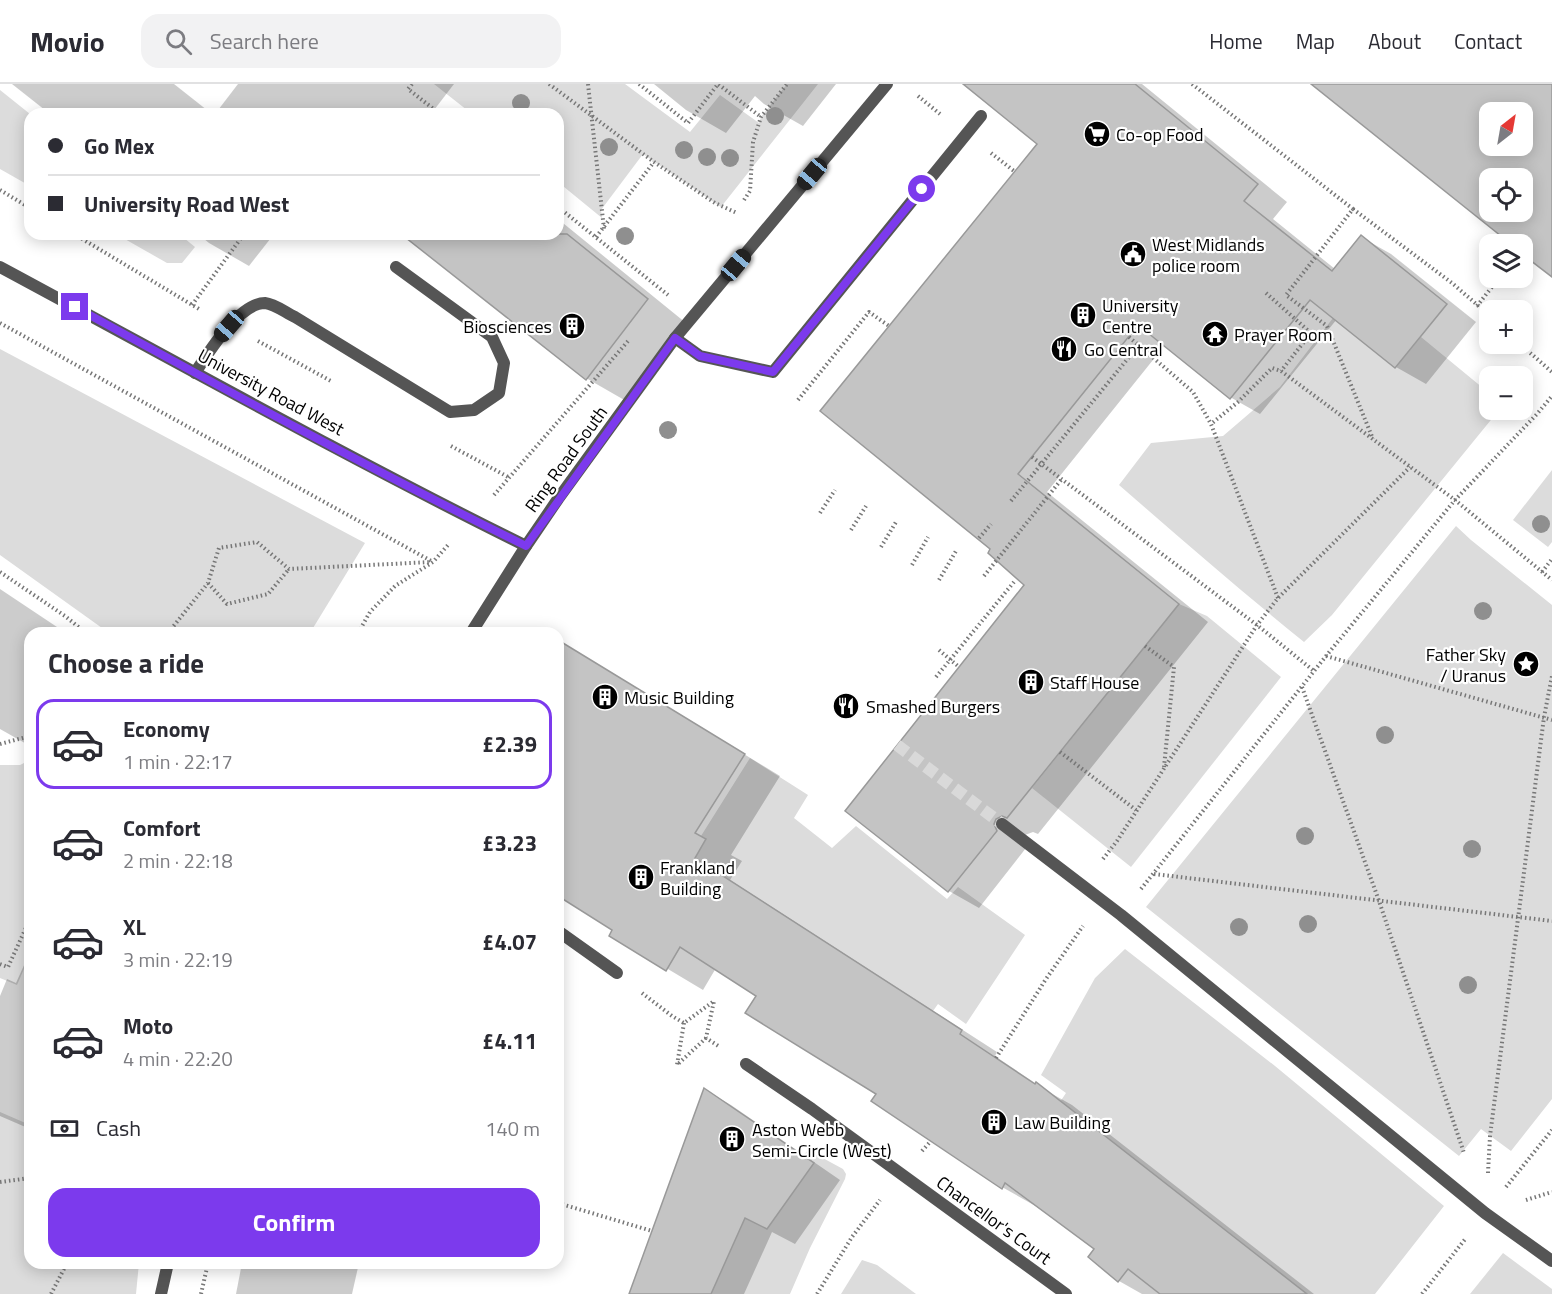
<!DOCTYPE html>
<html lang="en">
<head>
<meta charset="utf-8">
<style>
	body { margin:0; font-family:"Titillium Web",sans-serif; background:#f2f2f3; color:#2b2b33; height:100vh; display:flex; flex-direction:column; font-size:22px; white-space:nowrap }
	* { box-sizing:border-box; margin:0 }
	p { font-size:20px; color:#7c7c81 }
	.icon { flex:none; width:33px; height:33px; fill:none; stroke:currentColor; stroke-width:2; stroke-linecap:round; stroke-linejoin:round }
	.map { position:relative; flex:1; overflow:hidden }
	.panel { position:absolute; left:24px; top:543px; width:540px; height:642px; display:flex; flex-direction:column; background:#fff; border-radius:18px; box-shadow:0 3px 15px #0003 }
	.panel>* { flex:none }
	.top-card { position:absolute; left:24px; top:24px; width:540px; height:132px; border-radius:18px; box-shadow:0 3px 15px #0003; display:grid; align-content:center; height:132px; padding:0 24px; background:#fff }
	.needle { width:39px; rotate:31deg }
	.controls { position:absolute; left:1479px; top:18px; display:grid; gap:12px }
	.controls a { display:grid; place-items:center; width:54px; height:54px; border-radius:12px; background:#fff; box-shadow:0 3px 15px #0003; font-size:30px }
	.end { position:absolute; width:27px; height:27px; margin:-14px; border:8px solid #7c3aed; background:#fff; box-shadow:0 0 0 3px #fff }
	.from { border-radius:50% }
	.car { position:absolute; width:18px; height:36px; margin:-18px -9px; border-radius:8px; box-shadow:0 0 4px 2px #0007; background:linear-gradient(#222 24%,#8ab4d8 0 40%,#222 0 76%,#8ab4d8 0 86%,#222 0) }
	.top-card b { display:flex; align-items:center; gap:21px; height:57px; font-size:22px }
	.top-card b+b { border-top:2px solid #e1e1e2 }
	.top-card i { width:15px; height:15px; background:#2b2b33 }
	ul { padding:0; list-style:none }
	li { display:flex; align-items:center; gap:18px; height:90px; margin:0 12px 9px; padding:0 12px; border:3px solid transparent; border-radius:18px }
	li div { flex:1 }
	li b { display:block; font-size:22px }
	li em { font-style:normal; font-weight:700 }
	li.active { border-color:#7c3aed }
	li>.icon { width:54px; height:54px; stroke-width:1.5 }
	h2 { padding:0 24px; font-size:27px; line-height:72px }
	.pay { display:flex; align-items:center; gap:15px; height:66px; padding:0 24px; font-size:22px }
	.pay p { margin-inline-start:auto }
	.action { display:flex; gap:12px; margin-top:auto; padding:12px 24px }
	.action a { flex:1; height:69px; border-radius:18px; background:#7c3aed; color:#fff; font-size:24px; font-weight:700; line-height:69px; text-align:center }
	header { display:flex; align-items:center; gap:36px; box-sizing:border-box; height:84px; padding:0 30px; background:#fff; border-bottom:2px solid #e1e1e2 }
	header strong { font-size:28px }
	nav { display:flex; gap:33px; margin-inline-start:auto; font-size:21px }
	.search { width:420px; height:54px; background:#f2f2f3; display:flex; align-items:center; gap:15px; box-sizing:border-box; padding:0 21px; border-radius:18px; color:#7c7c81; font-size:22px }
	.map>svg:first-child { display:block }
	.green { fill:#dcdcdc }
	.shadow { fill:#0003; fill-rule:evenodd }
	.building { fill:#c4c4c4; stroke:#999; stroke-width:1.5; fill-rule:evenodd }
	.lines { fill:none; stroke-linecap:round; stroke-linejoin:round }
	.street-tunnel { stroke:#d9d9d9; stroke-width:12; stroke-dasharray:12 6; stroke-linecap:butt }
	.path { stroke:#777; stroke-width:4; stroke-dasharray:1.5 3; stroke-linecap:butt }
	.lane { stroke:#555; stroke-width:12 }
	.street { stroke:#555; stroke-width:12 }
	.tree { fill:#8f8f8f }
	.route { stroke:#7c3aed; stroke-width:8 }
	.labels { text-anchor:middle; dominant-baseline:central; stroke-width:4.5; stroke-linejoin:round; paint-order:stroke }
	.poi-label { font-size:18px; fill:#000; stroke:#fff; text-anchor:start }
	.street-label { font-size:18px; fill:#000; stroke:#fff }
</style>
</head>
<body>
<header>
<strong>Movio</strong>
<div class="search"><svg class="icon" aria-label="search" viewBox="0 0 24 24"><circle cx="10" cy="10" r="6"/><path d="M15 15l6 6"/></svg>Search here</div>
<nav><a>Home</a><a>Map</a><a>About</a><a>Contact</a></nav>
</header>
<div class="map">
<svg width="1552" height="1210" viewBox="0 0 1552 1210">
	<rect width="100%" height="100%" fill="#fff"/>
	<g class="green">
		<path d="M434,0H625L690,48L720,11L759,39L761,33L787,0H818L721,123L643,70L601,126L602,134L558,98V30H472Z"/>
		<path d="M0,6L30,30V102L0,85Z"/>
		<path d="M116,150H179L195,163L182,179H167Z"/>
		<path d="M1333,234L1395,284L1421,253L1489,309L1490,326H1499L1332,531L1304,558C1241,507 1180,454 1119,401L1151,359L1223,352L1280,303Z"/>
		<path d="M0,265L365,459L310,549H109L0,471Z"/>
		<path d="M1552,386V458L1548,463L1513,436Z"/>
		<path d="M1456,442L1471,456L1552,521V1015L1511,1067L1481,1045L1459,1072L1146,823Z"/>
		<path d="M1179,520L1207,532L1281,593L1131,783L1032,704Z"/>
		<path d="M750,674L808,711L794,734L832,764L856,742L947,815L958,803L1025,851L966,940L938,920L933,927L695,774L706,756L701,752Z"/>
		<path d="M30,676V871L17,901L0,894V681H20Z"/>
		<path d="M1125,865L1275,982L1444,1122L1375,1210H1305L1060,1018L1066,1009L1041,991L1095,894Z"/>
		<path d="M0,1028L30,1041V1179H139L136,1210H0Z"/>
		<path d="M808,1066L843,1085L846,1090L845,1095L810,1164L790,1210H711L745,1134L767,1145L813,1080L803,1072Z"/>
		<path d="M1503,1169L1552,1205V1210H1470Z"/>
		<path d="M862,1176L877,1181L916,1210H841Z"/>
	</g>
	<g class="shadow">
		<path d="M12,0H174L212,30H50Z"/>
		<path d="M238,0H454L431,30H215Z"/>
		<path d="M654,0H836L803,42L764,20L755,12L726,49L686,26Z"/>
		<path d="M966,0H1142L1287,118L1273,135L1335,185L1361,153L1391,170L1476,238L1426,300L1396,283L1337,235L1260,330L1230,313L1165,261L1047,408L1208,538L1038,750L1033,748L1025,751L1026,764L979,824L949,807L847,727L1026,501L990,469L1039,60Z"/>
		<path d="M1313,0H1552V191L1522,160H1514ZM1490,28H1522V62H1490ZM1490,94H1522V128H1490Z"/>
		<path d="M558,135L686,239L626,317L586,294L404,150H558Z"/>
		<path d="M198,150H274L249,182L209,159Z"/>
		<path d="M0,505L66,549H30V662L0,645Z"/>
		<path d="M558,557L780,692L731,771L742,777L730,796L997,968L995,972L1047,1007L1072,1021L1314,1210H1142L1119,1197L1096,1164L1040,1123L1039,1124L1002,1103L879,1009L758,911L716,884L703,906L611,851L614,846L558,811Z"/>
		<path d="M30,868V1045L0,1032V912L7,895L16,899Z"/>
		<path d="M705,1006L731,1021L840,1096L795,1160L772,1148L744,1210H631Z"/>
		<path d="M242,1179H359L352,1210H236Z"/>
	</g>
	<g class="building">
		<path d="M963,0H1135L1258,100L1244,117L1332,187L1361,151L1447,220L1395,284L1310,216L1230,315L1138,241L1018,390L1179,520L1007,734L1002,732L996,735L994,740L997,747L948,808L845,727L1024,501L988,469L990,465L820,327L1037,60Z"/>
		<path d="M1311,0H1552V193L1522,170V160H1511ZM1490,28H1522V62H1490ZM1490,94H1522V128H1490Z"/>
		<path d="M401,150H567L648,215L586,296Z"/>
		<path d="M558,556L745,670L695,749L706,755L695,774L962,946L960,950L1035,1000L1036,998L1307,1210H1160L1128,1185L1118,1198L1088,1173L1094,1165L1005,1099L1002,1105L871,1017L876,1010L745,929L756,912L680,863L666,887L609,852L612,846L558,812Z"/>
		<path d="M704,1004L814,1079L767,1145L745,1134L711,1210H629Z"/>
	</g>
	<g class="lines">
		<path class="street-tunnel" d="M897,661L1002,740"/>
		<g class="path">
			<path d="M412,0L408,5L440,30"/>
			<path d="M549,0L654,78L715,119L737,129"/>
			<path d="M588,0L604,145"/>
			<path d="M639,0L688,39L718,0L761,33"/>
			<path d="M1192,0L1353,125L1286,211L1327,242L1373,355"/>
			<path d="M918,12L940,30"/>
			<path d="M991,69L1014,87"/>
			<path d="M0,106L30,124"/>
			<path d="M744,116L750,107L753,58L761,33L787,0"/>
			<path d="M558,123L668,211"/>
			<path d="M1353,125L1452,199L1490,232"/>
			<path d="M74,150L199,225"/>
			<path d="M596,153L654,78"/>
			<path d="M1266,209L1311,249L1281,287"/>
			<path d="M192,221L244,150"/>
			<path d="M1477,222L1499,194"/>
			<path d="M0,239L433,478"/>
			<path d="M1129,253L1193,308L1211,340"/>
			<path d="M258,257L331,297"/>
			<path d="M1520,260L1552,288"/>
			<path d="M798,316L869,228L889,242"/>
			<path d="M451,362L510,394"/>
			<path d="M1032,373L1257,541L1314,587"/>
			<path d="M494,411L629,256"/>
			<path d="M1011,417L1139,261"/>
			<path d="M820,429L835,406"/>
			<path d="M851,446L866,422"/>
			<path d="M979,454L991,440"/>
			<path d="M881,463L896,438"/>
			<path d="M912,481L928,453"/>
			<path d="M0,488L65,532L86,549"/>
			<path d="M1542,488L1552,475"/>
			<path d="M984,492L1061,396"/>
			<path d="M939,496L956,467"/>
			<path d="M208,499L227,520L268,510L289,485"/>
			<path d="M1278,514L1211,340L1238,318L1272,284L1281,287L1455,416L1552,496"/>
			<path d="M168,549L208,499L219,464L257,458L289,485L431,478"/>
			<path d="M358,549L370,528L395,502L433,478L448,461"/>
			<path d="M1145,562L1174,583L1164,683"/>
			<path d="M939,566L959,583"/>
			<path d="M1326,572L1552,636"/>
			<path d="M936,593L1014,498"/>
			<path d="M1302,603L1379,817L1464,1069"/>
			<path d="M0,660L30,652"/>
			<path d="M1060,668L1136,726"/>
			<path d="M1103,775L1117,757L1257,541L1278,514L1410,383"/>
			<path d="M1154,790L1552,837"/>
			<path d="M1141,805L1326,572L1455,416L1537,330L1552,312"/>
			<path d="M0,880L8,883L30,835"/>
			<path d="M642,909L672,932L684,939L714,917L706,954L720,963"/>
			<path d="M684,939L677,981L706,954"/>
			<path d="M996,974L1046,895L1083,842"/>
			<path d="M922,1067L930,1058"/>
			<path d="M1488,1089L1490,1052L1544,633L1552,592"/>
			<path d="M0,1098L30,1094"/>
			<path d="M1506,1103L1552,1046"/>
			<path d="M1526,1116L1552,1108"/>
			<path d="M558,1119L652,1147"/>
			<path d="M51,1210L67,1179"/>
			<path d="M201,1210L208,1179"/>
			<path d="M817,1210L852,1153L880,1116"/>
			<path d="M1422,1210L1466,1154"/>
		</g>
		<g class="lane">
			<path d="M0,183C175,277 348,374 526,462"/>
			<path d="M675,254L700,272L773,288L981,32"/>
			<path d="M195,289C208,269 239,219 265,219C275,220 286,229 295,233L450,328L474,326L499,309L504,279L492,253L396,183"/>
			<path d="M471,549L526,462L558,415L675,254L887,0"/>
			<path d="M558,847L617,889"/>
			<path d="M746,980L812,1025L1066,1210"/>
			<path d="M161,1210L168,1179"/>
		</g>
		<path class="street" d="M1002,740L1121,831L1485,1129L1552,1177"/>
	</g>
	<g class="tree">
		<circle cx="521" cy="19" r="9"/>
		<circle cx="775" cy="32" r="9"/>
		<circle cx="609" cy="63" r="9"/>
		<circle cx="684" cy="66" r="9"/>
		<circle cx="707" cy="73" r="9"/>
		<circle cx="730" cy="74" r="9"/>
		<circle cx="625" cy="152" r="9"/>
		<circle cx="668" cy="346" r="9"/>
		<circle cx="1541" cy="440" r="9"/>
		<circle cx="1483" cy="527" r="9"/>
		<circle cx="1385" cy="651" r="9"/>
		<circle cx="1305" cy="752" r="9"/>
		<circle cx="1472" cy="765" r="9"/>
		<circle cx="1308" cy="840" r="9"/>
		<circle cx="1239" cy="843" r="9"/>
		<circle cx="1468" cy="901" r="9"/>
	</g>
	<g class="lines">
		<path class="route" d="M75,223C224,305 374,387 526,462L675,254L700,272L773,288L922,105"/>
	</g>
	<defs>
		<symbol id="supermarket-disc" viewBox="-11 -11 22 22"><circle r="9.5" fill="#000" stroke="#fff"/><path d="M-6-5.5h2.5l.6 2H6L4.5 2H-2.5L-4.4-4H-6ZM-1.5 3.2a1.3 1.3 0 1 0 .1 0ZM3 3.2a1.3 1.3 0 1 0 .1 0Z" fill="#fff"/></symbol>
		<symbol id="civic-disc" viewBox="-11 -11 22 22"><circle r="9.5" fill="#000" stroke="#fff"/><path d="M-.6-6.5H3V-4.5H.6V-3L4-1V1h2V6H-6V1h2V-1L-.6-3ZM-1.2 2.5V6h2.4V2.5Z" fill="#fff"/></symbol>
		<symbol id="building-disc" viewBox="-11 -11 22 22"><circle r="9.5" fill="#000" stroke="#fff"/><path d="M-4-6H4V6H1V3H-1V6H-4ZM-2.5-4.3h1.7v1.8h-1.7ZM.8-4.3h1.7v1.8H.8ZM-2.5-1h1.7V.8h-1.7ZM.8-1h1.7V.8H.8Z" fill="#fff"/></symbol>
		<symbol id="temple-disc" viewBox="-11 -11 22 22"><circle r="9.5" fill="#000" stroke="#fff"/><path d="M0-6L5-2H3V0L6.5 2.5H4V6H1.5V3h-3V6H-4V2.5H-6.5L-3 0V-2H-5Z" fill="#fff"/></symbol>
		<symbol id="restaurant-disc" viewBox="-11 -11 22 22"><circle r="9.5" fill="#000" stroke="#fff"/><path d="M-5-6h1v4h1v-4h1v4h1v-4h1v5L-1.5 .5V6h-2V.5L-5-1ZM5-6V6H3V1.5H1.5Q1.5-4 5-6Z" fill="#fff"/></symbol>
		<symbol id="sight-disc" viewBox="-11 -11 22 22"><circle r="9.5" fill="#000" stroke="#fff"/><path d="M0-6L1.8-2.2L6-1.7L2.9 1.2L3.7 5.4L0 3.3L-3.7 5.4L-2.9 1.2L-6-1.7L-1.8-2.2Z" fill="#fff"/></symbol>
	</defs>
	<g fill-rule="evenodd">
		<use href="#supermarket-disc" x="1082" y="35" width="30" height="30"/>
		<use href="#civic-disc" x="1118" y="155" width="30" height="30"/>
		<use href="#building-disc" x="1068" y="216" width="30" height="30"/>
		<use href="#building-disc" x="557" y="227" width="30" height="30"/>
		<use href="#temple-disc" x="1200" y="235" width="30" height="30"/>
		<use href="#restaurant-disc" x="1049" y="250" width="30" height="30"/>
		<use href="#sight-disc" x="1511" y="565" width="30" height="30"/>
		<use href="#building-disc" x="1016" y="583" width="30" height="30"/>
		<use href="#building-disc" x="590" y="598" width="30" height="30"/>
		<use href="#restaurant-disc" x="831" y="607" width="30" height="30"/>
		<use href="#building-disc" x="626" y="778" width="30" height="30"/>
		<use href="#building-disc" x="979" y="1023" width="30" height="30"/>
		<use href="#building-disc" x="717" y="1040" width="30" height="30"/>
	</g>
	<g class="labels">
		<g class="poi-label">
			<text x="1116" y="50">Co-op Food</text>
			<text x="1152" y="160">West Midlands<tspan x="1152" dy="21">police room</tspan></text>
			<text x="1102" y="221">University<tspan x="1102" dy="21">Centre</tspan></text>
			<text x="552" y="242" text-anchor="end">Biosciences</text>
			<text x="1234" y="250">Prayer Room</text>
			<text x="1084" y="265">Go Central</text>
			<text x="1506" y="570" text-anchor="end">Father Sky<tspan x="1506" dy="21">/ Uranus</tspan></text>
			<text x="1050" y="598">Staff House</text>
			<text x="624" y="613">Music Building</text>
			<text x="866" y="622">Smashed Burgers</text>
			<text x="660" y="783">Frankland<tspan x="660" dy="21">Building</tspan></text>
			<text x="1014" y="1038">Law Building</text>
			<text x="752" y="1045">Aston Webb<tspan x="752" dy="21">Semi-Circle (West)</tspan></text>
		</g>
		<g class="street-label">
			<text transform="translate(271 308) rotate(28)">University Road West</text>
			<text transform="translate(566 375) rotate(-54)">Ring Road South</text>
			<text transform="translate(994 1136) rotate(36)">Chancellor's Court</text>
		</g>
	</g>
</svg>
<div class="controls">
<a><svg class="needle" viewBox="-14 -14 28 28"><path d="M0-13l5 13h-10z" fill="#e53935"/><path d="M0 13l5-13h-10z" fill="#7c7c81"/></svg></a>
<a><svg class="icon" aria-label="locate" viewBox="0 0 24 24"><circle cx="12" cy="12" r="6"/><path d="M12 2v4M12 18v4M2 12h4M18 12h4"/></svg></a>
<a><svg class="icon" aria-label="layers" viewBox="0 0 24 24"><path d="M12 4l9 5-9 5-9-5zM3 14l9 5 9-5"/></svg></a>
<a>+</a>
<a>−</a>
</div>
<i class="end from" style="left:922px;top:105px"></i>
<i class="end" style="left:75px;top:223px"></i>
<i class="car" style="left:812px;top:90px;rotate:220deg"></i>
<i class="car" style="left:736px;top:181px;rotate:40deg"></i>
<i class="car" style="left:229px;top:242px;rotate:221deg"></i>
<div class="top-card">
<b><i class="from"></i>Go Mex</b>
<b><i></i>University Road West</b>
</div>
<section class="panel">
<h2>Choose a ride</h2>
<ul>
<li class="active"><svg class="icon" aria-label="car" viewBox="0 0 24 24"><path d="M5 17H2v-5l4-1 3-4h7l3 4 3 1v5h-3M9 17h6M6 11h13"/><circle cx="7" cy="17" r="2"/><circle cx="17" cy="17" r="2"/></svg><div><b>Economy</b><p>1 min · 22:17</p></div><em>£2.39</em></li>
<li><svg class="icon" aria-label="car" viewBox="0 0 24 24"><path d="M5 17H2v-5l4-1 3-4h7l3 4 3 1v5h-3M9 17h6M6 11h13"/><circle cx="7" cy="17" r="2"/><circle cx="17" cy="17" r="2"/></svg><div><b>Comfort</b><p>2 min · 22:18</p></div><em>£3.23</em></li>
<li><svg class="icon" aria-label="car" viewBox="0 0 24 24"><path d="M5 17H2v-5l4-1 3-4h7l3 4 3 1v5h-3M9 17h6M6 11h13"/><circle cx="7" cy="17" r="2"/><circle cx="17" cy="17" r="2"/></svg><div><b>XL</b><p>3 min · 22:19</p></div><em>£4.07</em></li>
<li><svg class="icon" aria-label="car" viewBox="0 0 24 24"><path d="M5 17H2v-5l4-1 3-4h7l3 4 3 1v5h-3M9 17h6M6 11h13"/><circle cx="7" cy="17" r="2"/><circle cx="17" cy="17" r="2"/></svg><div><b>Moto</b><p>4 min · 22:20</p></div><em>£4.11</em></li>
</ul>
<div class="pay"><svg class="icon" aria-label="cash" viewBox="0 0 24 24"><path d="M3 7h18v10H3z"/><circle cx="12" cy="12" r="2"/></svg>Cash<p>140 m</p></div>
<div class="action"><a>Confirm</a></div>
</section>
</div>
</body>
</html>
